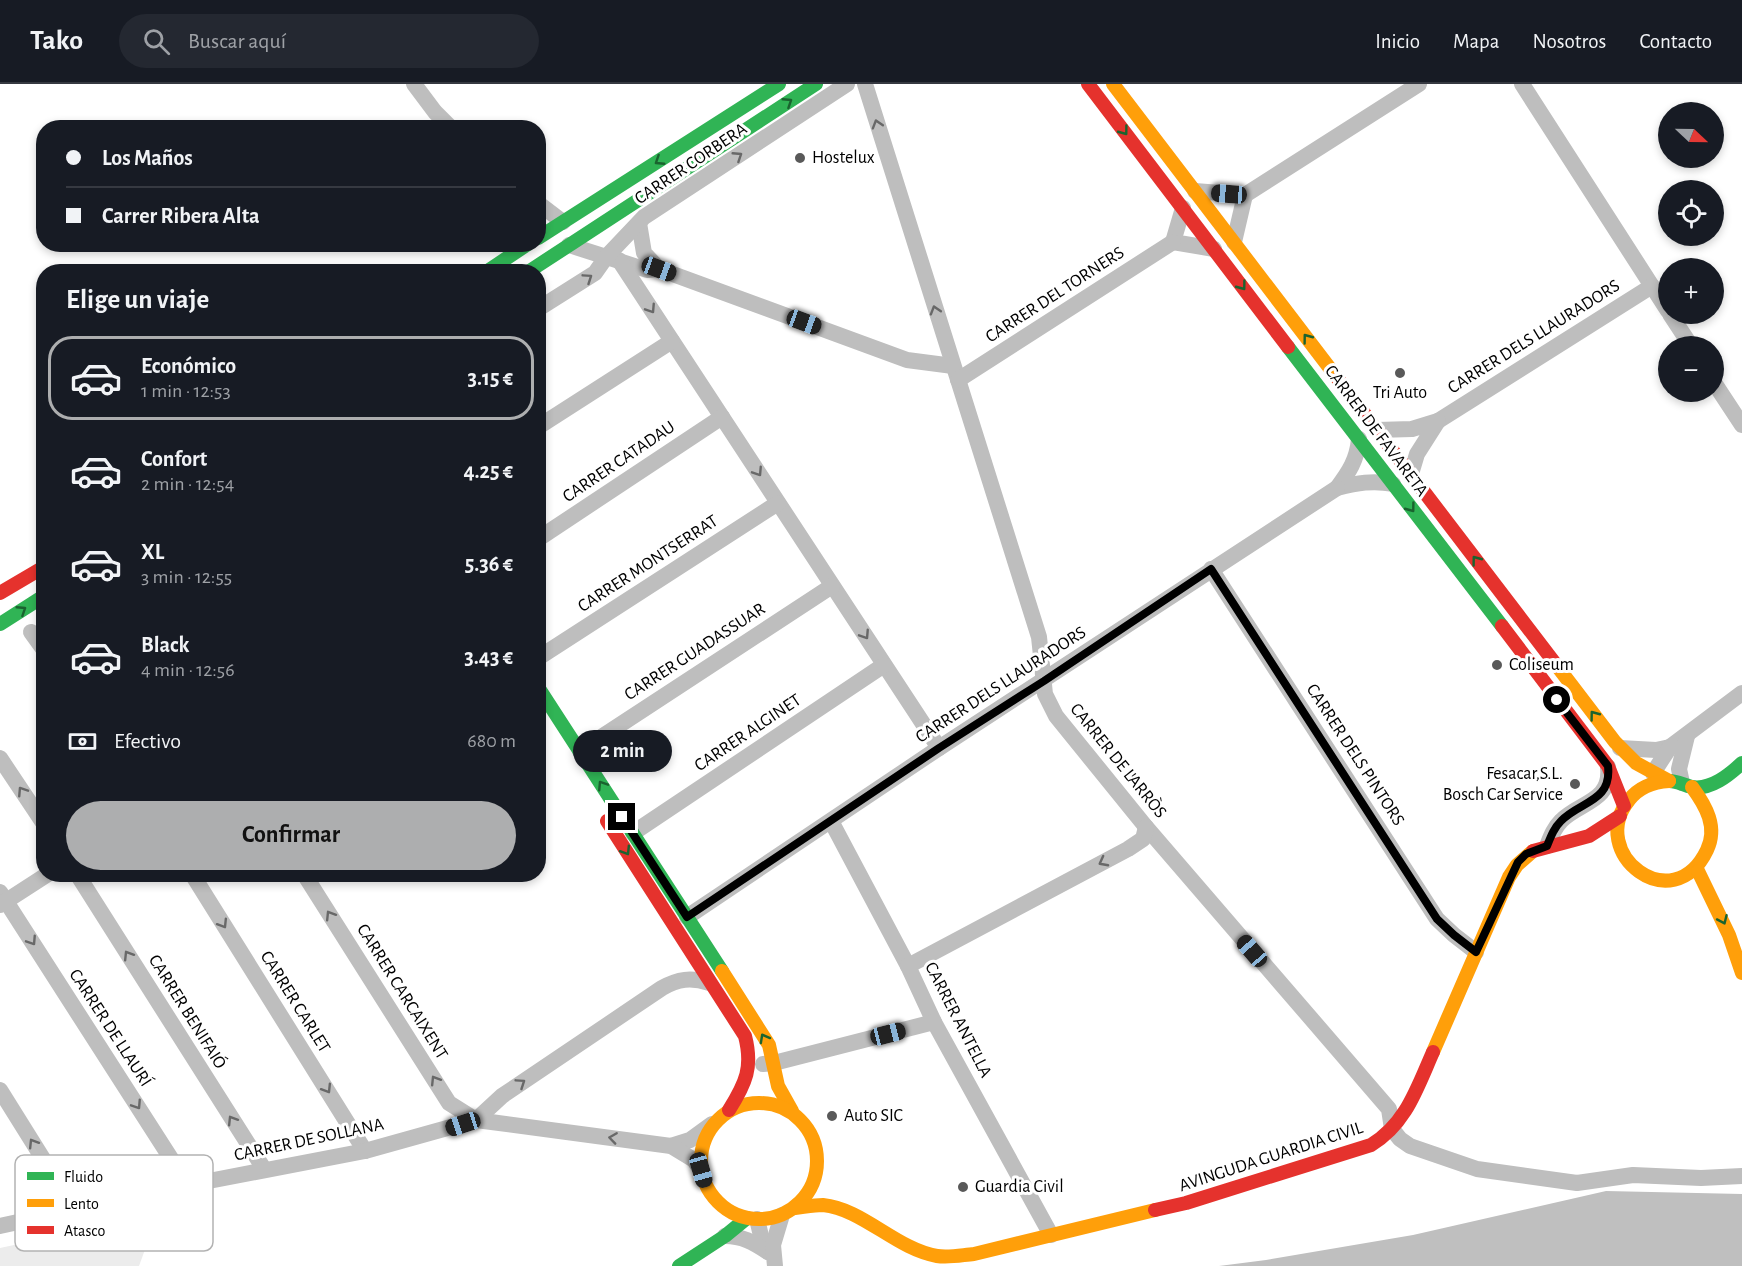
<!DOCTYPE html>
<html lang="es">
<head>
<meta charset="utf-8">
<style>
	body { margin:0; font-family:"Alegreya Sans",sans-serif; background:#242831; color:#f1f3f6; height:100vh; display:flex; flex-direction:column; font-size:22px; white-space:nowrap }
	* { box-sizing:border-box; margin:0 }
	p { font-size:20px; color:#9ea1a6 }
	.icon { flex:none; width:33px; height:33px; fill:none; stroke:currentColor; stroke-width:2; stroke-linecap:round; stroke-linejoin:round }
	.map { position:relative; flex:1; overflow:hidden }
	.sheet { position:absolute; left:36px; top:180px; width:510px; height:618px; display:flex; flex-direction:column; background:#171b24; border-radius:24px; box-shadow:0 3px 9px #0003 }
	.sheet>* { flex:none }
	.top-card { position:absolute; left:36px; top:36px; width:510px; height:132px; border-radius:24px; box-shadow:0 3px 9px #0003; display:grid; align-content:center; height:132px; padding:0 30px; background:#171b24 }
	.needle { width:39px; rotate:112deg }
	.controls { position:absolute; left:1658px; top:18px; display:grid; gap:12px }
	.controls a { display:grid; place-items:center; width:66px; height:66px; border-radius:50%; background:#171b24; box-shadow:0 3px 9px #0003; font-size:30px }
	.end { position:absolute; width:27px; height:27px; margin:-14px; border:8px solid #000; background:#fff; box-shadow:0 0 0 3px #fff }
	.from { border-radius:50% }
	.bubble { position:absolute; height:42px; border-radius:21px; background:#171b24; box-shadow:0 3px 9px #0003; font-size:20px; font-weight:600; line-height:42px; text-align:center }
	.car { position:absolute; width:18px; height:36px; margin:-18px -9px; border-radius:8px; box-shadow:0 0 4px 2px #0007; background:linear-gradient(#222 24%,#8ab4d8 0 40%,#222 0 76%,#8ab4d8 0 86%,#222 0) }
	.top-card b { display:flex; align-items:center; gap:21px; height:57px; font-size:22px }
	.top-card b+b { border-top:2px solid #363941 }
	.top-card i { width:15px; height:15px; background:#f1f3f6 }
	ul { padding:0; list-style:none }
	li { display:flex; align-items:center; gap:18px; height:84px; margin:0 12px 9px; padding:0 18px; border:3px solid transparent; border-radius:24px }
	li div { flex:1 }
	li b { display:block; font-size:22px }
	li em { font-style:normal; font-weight:600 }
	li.current { border-color:#adaeaf }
	li>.icon { width:54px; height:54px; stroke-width:1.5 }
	h2 { padding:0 30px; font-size:27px; line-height:72px }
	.pay { display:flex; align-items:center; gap:15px; height:66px; padding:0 30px; font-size:22px }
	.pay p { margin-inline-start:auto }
	.cta { display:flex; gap:12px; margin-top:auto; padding:12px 30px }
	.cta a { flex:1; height:69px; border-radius:36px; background:#adaeaf; color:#111; font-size:24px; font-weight:600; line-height:69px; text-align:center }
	header { display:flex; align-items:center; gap:36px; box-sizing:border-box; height:84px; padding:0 30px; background:#171b24; border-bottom:2px solid #363941 }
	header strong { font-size:28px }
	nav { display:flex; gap:33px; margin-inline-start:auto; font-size:21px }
	.search { width:420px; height:54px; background:#242831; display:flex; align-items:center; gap:15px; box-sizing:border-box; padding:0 21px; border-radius:33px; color:#9ea1a6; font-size:22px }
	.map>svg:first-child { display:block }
	.green { fill:#ececec }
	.water { fill:#bfbfbf }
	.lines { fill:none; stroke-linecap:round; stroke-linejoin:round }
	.street { stroke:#bebebe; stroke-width:16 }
	.fast { stroke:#30b455; stroke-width:14 }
	.slow { stroke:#ff9f0a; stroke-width:14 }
	.jam { stroke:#e5322d; stroke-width:14 }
	.oneway { stroke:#1a632f }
	.oneway2 { stroke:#686868 }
	.route { stroke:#000; stroke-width:8 }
	.poi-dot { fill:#595959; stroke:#fff; stroke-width:2 }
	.labels { text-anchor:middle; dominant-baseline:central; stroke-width:6; stroke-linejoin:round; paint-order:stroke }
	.poi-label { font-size:18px; fill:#000; stroke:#fff; text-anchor:start }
	.street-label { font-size:18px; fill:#000; stroke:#fff }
	.key { fill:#fff; stroke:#b2b2b2; stroke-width:1.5 }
	.key-label { font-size:16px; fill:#000 }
</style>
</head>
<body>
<header>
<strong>Tako</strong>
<div class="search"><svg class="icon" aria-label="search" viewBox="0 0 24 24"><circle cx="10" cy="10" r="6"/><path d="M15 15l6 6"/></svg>Buscar aquí</div>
<nav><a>Inicio</a><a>Mapa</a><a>Nosotros</a><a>Contacto</a></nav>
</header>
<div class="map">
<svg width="1742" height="1182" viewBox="0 0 1742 1182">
	<rect width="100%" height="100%" fill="#fff"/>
	<path class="green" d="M158,1130L139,1182H0V1164Z"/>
	<path class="water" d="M1606,1107L1742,1110V1182H1219L1266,1176L1413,1151Z"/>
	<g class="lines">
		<g class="street">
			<path d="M414,0L435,28L451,44"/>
			<path d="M865,0L1039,553L1045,610L1056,632L1146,743L1389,1025L1392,1045L1400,1055L1410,1062L1477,1085L1577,1099L1633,1091L1701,1094L1742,1092"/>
			<path d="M1522,0L1668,227"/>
			<path d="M1195,107L1245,111L1234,158"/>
			<path d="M1245,111L1419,0"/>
			<path d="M538,119L563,138"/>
			<path d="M1183,124L1173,158L1214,165"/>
			<path d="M639,139L644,169L659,185"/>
			<path d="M569,161L647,186L659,185L907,276L953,282"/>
			<path d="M619,176L939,664"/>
			<path d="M538,225L595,189L607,172L644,133L847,0"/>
			<path d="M1670,230L1691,262"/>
			<path d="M958,296L1173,158"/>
			<path d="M1713,297L1742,341"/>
			<path d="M1438,337L1652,202"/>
			<path d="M538,343L672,257"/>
			<path d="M1377,346L1412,345L1438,337L1417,370L1411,390"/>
			<path d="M1359,355C1357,376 1349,388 1337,404C1357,399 1373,396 1393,400"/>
			<path d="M538,455L722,333"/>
			<path d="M1211,485L1437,835L1454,851L1476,868"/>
			<path d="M31,548L44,566"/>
			<path d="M538,574L778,419"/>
			<path d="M1620,664L1656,666L1670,663"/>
			<path d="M580,667L832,502"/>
			<path d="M0,674L44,740"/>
			<path d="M1653,689L1670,663L1742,609"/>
			<path d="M1682,699L1679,685L1687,652"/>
			<path d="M831,737L908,882L934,938L1051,1151"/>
			<path d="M633,749L884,581"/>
			<path d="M1547,762C1551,752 1554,744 1561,737C1579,718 1612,718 1608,683"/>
			<path d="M77,790L264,1085"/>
			<path d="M192,790L365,1067"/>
			<path d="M304,790L449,1019L476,1036L502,1012L662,904C678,895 691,893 709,899"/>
			<path d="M0,808L188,1101"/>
			<path d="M0,821L48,790"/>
			<path d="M687,833L939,664L1337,404"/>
			<path d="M908,882L1128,765L1143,755L1146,743"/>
			<path d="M763,980L774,979L934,938"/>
			<path d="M0,1006L75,1126"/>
			<path d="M671,1062L690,1056L712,1040"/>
			<path d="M757,1135L761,1152L768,1168"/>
			<path d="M0,1142L188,1101L365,1067L476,1036L671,1062L694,1076L701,1086"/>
			<path d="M725,1152C742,1152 753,1158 768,1168"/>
			<path d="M775,1182L773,1161L782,1131"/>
		</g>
		<g class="fast">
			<path d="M538,154L779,0"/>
			<path d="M486,188L528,160"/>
			<path d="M528,188L816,0"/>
			<path d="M1288,263L1502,542"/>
			<path d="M0,540L44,512"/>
			<path d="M538,603L722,887"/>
			<path d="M1669,697C1678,697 1683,701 1692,703C1711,706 1729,691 1742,679"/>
			<path d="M679,1182L725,1152L747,1134"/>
		</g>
		<g class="slow">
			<path d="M1113,0L1338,295"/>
			<path d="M1557,582L1615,658L1636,679L1669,697"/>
			<path d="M1669,697C1653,698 1639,703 1629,716C1586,769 1673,837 1707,766C1718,743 1706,722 1692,703"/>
			<path d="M1698,787L1729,851L1742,889"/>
			<path d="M722,887L769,961L778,1002L792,1027"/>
			<path d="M1433,968L1509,793L1517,781L1533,767"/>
			<circle cx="759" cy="1077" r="58"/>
			<path d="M795,1124C804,1123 814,1121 823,1121C863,1125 896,1165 937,1172C949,1174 962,1171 974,1170L1155,1126"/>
		</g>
		<g class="jam">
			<path d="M1088,0L1288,263"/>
			<path d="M1338,295L1557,582"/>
			<path d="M0,509L44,483"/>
			<path d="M1502,542L1608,682L1624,722"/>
			<path d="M607,737L745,952C753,983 746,999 729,1026"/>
			<path d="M1533,767L1589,752L1620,732"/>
			<path d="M1155,1126L1186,1119L1371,1061C1406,1040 1417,1004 1433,968"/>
		</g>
	</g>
	<defs><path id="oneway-chevron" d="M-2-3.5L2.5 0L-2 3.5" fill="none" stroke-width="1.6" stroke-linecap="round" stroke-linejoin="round" transform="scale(1.5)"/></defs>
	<g class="oneway">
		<use href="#oneway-chevron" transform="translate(788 18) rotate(-33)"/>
		<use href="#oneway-chevron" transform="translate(1124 47) rotate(53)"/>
		<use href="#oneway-chevron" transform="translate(659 77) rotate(147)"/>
		<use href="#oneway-chevron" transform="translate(1242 202) rotate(53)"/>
		<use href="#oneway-chevron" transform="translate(1307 254) rotate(-127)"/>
		<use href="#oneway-chevron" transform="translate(1411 424) rotate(53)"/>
		<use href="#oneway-chevron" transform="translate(1476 476) rotate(-127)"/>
		<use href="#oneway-chevron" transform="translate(22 526) rotate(-33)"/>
		<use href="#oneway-chevron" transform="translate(1594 631) rotate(-127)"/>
		<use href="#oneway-chevron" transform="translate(602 701) rotate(-123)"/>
		<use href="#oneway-chevron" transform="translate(626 767) rotate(58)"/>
		<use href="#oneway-chevron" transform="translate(1723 836) rotate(66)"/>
		<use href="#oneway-chevron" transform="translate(764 954) rotate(-119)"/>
	</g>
	<g class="oneway2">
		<use href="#oneway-chevron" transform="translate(877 40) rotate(-107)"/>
		<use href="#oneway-chevron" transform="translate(738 72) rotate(-33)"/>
		<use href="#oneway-chevron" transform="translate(588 194) rotate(-34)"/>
		<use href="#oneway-chevron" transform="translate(651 225) rotate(57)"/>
		<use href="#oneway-chevron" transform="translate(935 226) rotate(-107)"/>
		<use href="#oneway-chevron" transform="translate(758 388) rotate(57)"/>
		<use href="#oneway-chevron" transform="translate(865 551) rotate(57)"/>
		<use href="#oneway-chevron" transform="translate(22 707) rotate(-123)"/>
		<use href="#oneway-chevron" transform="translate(1103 778) rotate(152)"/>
		<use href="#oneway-chevron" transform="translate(330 831) rotate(-122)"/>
		<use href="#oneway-chevron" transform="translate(223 840) rotate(58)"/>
		<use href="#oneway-chevron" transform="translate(32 857) rotate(57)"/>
		<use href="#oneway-chevron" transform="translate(128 871) rotate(-122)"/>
		<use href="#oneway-chevron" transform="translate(435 996) rotate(-122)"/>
		<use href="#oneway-chevron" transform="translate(521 999) rotate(-34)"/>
		<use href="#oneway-chevron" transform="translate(327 1005) rotate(58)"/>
		<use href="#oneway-chevron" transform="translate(137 1021) rotate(57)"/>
		<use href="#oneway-chevron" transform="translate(232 1036) rotate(-122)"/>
		<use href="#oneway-chevron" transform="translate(613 1054) rotate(-172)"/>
		<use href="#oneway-chevron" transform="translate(33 1059) rotate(-122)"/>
	</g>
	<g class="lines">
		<path class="route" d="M622,733L687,833L939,664L1044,597L1211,485L1437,835L1454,851L1476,868L1518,778L1526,770L1547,762C1551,752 1554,744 1561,737C1580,717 1612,718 1608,682L1557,616"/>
	</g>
	<g class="poi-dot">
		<circle cx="800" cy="74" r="6"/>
		<circle cx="1400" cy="289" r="6"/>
		<circle cx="1497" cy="581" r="6"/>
		<circle cx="1575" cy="700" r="6"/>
		<circle cx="832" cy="1032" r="6"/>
		<circle cx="963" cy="1103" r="6"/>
	</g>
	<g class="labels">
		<g class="poi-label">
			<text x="812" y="74">Hostelux</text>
			<text x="1400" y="309" text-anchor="middle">Tri Auto</text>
			<text x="1509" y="581">Coliseum</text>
			<text x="1563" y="690" text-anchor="end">Fesacar,S.L.<tspan x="1563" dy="21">Bosch Car Service</tspan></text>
			<text x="844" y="1032">Auto SIC</text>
			<text x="975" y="1103">Guardia Civil</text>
		</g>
		<g class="street-label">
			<text transform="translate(691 80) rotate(-34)">CARRER CORBERA</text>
			<text transform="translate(1055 211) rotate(-33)">CARRER DEL TORNERS</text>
			<text transform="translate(1534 253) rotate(-32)">CARRER DELS LLAURADORS</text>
			<text transform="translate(1376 347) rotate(53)">CARRER DE FAVARETA</text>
			<text transform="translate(619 378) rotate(-34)">CARRER CATADAU</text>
			<text transform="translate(648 480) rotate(-33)">CARRER MONTSERRAT</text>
			<text transform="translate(695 568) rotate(-33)">CARRER GUADASSUAR</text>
			<text transform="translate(1001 601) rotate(-33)">CARRER DELS LLAURADORS</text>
			<text transform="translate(748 649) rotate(-34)">CARRER ALGINET</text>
			<text transform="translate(1355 671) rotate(57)">CARRER DELS PINTORS</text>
			<text transform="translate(1118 677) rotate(51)">CARRER DE L'ARRÒS</text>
			<text transform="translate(402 908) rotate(58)">CARRER CARCAIXENT</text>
			<text transform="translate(295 918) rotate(58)">CARRER CARLET</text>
			<text transform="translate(187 928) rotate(58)">CARRER BENIFAIÓ</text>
			<text transform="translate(958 936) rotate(63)">CARRER ANTELLA</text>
			<text transform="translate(110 944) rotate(57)">CARRER DE LLAURÍ</text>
			<text transform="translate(309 1056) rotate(-12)">CARRER DE SOLLANA</text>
			<text transform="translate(1271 1073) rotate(-18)">AVINGUDA GUARDIA CIVIL</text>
		</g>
	</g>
	<rect x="15" y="1071" width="198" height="96" rx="9" class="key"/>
	<rect x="27" y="1088" width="27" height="8" fill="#30b455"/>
	<rect x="27" y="1115" width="27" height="8" fill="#ff9f0a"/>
	<rect x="27" y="1142" width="27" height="8" fill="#e5322d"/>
	<g class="key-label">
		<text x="64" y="1098">Fluido</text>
		<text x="64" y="1125">Lento</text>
		<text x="64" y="1152">Atasco</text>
	</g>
</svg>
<div class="controls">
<a><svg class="needle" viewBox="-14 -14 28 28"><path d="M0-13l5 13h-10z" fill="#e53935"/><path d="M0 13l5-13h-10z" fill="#9ea1a6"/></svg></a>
<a><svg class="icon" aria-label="locate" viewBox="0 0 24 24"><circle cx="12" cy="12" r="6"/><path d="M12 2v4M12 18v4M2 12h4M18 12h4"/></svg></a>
<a>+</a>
<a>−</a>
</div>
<i class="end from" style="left:1557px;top:616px"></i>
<i class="end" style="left:622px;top:733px"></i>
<div class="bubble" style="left:573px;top:646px;width:99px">2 min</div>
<i class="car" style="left:1229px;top:110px;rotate:274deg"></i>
<i class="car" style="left:659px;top:185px;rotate:110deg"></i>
<i class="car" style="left:804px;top:238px;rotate:110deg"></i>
<i class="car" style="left:1252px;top:867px;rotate:319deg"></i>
<i class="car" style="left:888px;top:950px;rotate:76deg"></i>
<i class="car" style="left:463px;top:1040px;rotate:252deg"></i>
<i class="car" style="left:701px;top:1086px;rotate:164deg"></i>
<div class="top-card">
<b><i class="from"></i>Los Maños</b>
<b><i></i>Carrer Ribera Alta</b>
</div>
<section class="sheet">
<h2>Elige un viaje</h2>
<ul>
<li class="current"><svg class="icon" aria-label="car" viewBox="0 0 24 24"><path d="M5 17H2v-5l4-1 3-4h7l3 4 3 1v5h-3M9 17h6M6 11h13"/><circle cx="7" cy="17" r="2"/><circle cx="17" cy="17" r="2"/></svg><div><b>Económico</b><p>1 min · 12:53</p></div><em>3.15 €</em></li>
<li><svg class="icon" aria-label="car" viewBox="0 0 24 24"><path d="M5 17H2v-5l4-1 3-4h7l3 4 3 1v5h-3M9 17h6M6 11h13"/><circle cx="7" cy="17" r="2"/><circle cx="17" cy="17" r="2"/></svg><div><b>Confort</b><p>2 min · 12:54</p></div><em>4.25 €</em></li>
<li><svg class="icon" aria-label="car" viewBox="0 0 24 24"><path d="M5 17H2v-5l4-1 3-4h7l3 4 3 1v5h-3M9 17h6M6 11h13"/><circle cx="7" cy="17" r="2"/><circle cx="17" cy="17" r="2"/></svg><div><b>XL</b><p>3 min · 12:55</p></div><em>5.36 €</em></li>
<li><svg class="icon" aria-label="car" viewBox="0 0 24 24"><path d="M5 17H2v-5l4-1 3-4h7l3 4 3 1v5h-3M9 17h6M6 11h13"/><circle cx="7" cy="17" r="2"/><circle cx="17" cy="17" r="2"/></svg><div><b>Black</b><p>4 min · 12:56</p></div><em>3.43 €</em></li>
</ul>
<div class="pay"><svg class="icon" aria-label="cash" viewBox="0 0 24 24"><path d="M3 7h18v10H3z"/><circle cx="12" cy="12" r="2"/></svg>Efectivo<p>680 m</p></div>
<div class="cta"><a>Confirmar</a></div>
</section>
</div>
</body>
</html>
